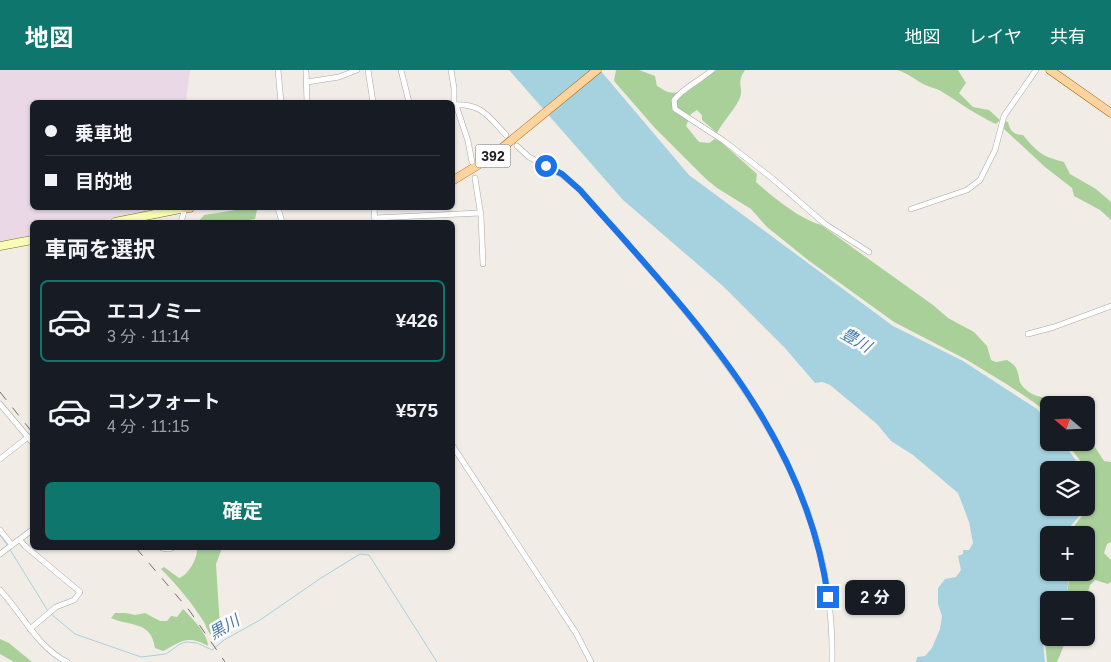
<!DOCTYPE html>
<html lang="ja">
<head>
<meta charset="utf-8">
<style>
	body { margin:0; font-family:Arial,"Noto Sans JP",sans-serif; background:#242831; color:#f1f3f6; height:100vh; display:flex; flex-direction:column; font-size:19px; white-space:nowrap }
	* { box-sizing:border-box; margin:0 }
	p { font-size:16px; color:#9ea1a6 }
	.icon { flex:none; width:28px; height:28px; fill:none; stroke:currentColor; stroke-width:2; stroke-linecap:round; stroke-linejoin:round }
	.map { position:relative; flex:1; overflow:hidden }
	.panel { position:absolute; left:30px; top:150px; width:425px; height:330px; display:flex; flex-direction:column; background:#171b24; border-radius:8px; box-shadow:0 1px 4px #0004 }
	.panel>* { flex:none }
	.guide { position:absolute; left:30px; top:30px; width:425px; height:110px; border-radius:8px; box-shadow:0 1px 4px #0004; display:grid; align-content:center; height:110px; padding:0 15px; background:#171b24 }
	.needle { width:32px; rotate:289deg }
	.buttons { position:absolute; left:1040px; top:326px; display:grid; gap:10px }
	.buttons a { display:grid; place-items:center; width:55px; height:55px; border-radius:8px; background:#171b24; box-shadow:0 1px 4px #0004; font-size:25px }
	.end { position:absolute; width:22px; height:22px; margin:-11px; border:6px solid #1a73e8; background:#fff; box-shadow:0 0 0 2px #fff }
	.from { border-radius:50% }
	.bubble { position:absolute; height:35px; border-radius:8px; background:#171b24; box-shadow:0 1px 4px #0004; font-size:16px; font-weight:700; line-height:35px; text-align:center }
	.guide b { display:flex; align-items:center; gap:18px; height:48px; font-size:19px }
	.guide b+b { border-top:1px solid #363941 }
	.guide i { width:12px; height:12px; background:#f1f3f6 }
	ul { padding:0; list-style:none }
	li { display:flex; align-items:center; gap:15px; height:82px; margin:0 10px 8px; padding:0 5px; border:2px solid transparent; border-radius:8px }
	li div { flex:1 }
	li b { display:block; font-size:19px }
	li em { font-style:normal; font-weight:700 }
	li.on { border-color:#0f766e }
	li>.icon { width:45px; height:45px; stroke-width:1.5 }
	h2 { padding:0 15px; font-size:22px; line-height:60px }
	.primary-button { display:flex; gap:10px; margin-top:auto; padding:10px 15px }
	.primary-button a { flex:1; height:58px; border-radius:8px; background:#0f766e; color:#fff; font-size:20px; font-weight:700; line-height:58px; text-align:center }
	header { display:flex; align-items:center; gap:30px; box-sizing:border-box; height:70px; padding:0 25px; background:#0f766e; color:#fff }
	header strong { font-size:24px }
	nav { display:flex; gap:28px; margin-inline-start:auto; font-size:18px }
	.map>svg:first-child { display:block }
	.industrial { fill:#ead8e6 }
	.forest { fill:#aad09a }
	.water { fill:#a6d2df }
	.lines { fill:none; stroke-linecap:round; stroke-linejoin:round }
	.stream { stroke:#a6d2df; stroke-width:1 }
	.street-casing { stroke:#a7a7a7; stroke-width:6 }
	.secondary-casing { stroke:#6e7a03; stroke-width:9 }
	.primary-casing { stroke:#9c6700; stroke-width:9 }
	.street { stroke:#fff; stroke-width:5 }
	.secondary { stroke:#f8fbba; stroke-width:8 }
	.primary { stroke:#fdd49f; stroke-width:8 }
	.rail { stroke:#6e6e6e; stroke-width:1; stroke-dasharray:10 10; stroke-linecap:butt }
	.route { stroke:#1a73e8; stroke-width:6 }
	.labels { text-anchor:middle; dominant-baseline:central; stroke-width:5; stroke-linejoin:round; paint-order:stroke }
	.shield { fill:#fff; stroke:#636363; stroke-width:1 }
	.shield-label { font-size:14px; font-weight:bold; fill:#202020 }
	.water-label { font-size:16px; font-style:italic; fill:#4779aa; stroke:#fff }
</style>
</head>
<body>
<header>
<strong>地図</strong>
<nav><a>地図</a><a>レイヤ</a><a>共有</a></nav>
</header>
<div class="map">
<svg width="1111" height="592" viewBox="0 0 1111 592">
	<rect width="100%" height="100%" fill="#f1ede6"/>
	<path class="industrial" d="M0,0H190L186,32H32V138H165L95,152H32V165L0,172Z"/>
	<g class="forest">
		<path d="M616,0H639L655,6L657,16C660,17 664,21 668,22C683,26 705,10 716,0H745C735,15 745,17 739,30C733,42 723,51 717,63L702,50V45L697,40L691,44L686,56L699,72L709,73L715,69L721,72L757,104L756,112C774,128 798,148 821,155L933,235L948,248L974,262L987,276L991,290L996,292L1007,290C1010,292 1015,295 1016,298C1022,310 1015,311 1029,322C1040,330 1051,325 1062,335H1049V348L1045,341L1032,331L1008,315L967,290L894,252L808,190L767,157L751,139L717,118L706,109L654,57L614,11Z"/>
		<path d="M897,0H958L966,13L959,23L973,37L989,40L1000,50L996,54C976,45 959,32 939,20C935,18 929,17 925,15C915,10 908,3 897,0Z"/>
		<path d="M1005,51L1008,52C1010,61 1014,65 1023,65C1037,82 1043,87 1064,92L1070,104L1096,119L1111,132V150L1100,140L1074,126L1072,118L1045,97L1004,59Z"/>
		<path d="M242,139L257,140L255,149L249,150L248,152H192H198L204,145Z"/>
		<path d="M1086,356L1091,371L1104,391L1111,392V472L1107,474L1104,483L1111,490V512L1108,514L1095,510L1090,515L1086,530H1066L1070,503L1086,502V465H1071C1074,452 1084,446 1090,435C1102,415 1078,387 1066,373L1086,372Z"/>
		<path d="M197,478H222L216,494L220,557L219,565L215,568C209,565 207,558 204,552C192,533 177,515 161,499L164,497L179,508C189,505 198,487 197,478Z"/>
		<path d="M183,539C191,547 208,564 208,576C204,574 201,572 197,571C183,567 175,575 163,581L155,578C151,550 130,557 111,548L115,543H126L135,545L145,543L160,551H167L171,546L177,547Z"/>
		<path d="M1049,562V568H1067L1057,592H1047L1045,572Z"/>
		<path d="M0,569L9,573L32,592H14L0,584Z"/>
	</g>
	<path class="water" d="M509,0H600L689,105L893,256L963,291L1037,339L1049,354V372L1063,373L1083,400H1049V438H1086L1069,458L1068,465H1049V502L1068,503C1069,511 1068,522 1064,530H1049V557L1043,572L1045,592H916L917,587L925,586L932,578L940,559L942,546L938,534V518L945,509L956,507L961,500L958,486L963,484V480H969L973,473L969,452L958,423L913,385L891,371L877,354L830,315L822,312L815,313L784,277L724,217L623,130Z"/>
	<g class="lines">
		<g class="stream">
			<path d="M0,465L7,475"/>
			<path d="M9,478L48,541"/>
			<path d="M51,544L75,564L141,587L166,584L180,574L186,572L197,573L212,580L224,570L260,550L321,508L360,484L369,485L437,592"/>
		</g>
		<defs>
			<g id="street">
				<path d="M278,0L281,32"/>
				<path d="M306,0L307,32"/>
				<path d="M368,0L373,32"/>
				<path d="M401,0L409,32"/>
				<path d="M451,0L454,18V35"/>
				<path d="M712,0C700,11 684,17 674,30L675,39L724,71L773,109L825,154L869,182"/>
				<path d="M307,12L339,7L357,0"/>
				<path d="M452,35C482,33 488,46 506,65"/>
				<path d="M456,35L468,71L472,92"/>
				<path d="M517,76L529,87L561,104L580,120C702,259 836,393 832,592"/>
				<path d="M475,108L481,146L483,194"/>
				<path d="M278,138L282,152"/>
				<path d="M374,138L375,152"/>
				<path d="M911,139L967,120L980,110L995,80L1004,46L1036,0"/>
				<path d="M375,148L480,143"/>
				<path d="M181,152L185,138"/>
				<path d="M1028,264L1054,257L1111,236"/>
				<path d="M0,334L32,372"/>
				<path d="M452,375L576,563L591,592"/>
				<path d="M0,389L28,367"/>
				<path d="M0,460L12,475"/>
				<path d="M20,470L25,476L80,522L74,530L56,537L30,559"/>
				<path d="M162,478L168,479L172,478"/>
				<path d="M0,484L32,460"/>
				<path d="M0,520C23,544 36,576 67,592"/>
			</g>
			<g id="secondary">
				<path d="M115,152L185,138"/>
				<path d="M0,176L32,170"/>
			</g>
			<g id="primary">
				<path d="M1050,0L1111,43"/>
				<path d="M452,111L491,87L597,0"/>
				<path d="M185,138H190"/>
			</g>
		</defs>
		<use href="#street" class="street-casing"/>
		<use href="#secondary" class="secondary-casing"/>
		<use href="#primary" class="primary-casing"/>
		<use href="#street" class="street"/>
		<use href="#secondary" class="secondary"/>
		<use href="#primary" class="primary"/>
		<g class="rail">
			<path d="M0,322L32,362"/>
			<path d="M136,478L189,540L225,592"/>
		</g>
	</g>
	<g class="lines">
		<path class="route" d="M546,96L562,104L580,120C687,242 805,358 828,527"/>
	</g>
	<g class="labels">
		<rect class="shield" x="475.5" y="74.5" width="35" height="23" rx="4"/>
		<g class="shield-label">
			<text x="493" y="86">392</text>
		</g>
		<g class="water-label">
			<text transform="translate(856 270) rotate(30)">豊川</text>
			<text transform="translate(224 557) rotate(-30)">黒川</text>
		</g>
	</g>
</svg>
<div class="buttons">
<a><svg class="needle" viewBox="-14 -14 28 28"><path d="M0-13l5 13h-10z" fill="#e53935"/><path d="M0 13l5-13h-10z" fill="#9ea1a6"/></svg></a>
<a><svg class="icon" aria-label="layers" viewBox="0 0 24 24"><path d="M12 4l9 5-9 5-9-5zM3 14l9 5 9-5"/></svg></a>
<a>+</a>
<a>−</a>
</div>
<i class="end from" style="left:546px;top:96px"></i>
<i class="end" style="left:828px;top:527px"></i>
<div class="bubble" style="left:845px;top:510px;width:60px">2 分</div>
<div class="guide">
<b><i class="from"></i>乗車地</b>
<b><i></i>目的地</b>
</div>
<section class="panel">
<h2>車両を選択</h2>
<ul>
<li class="on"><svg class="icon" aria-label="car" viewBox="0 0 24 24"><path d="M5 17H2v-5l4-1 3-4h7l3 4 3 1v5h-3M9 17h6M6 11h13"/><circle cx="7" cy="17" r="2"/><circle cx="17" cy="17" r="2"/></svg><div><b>エコノミー</b><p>3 分 · 11:14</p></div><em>¥426</em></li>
<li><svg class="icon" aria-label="car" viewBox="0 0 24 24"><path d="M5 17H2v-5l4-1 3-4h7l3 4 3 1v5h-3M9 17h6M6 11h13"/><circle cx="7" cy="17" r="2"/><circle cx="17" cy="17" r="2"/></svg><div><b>コンフォート</b><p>4 分 · 11:15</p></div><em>¥575</em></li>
</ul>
<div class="primary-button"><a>確定</a></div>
</section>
</div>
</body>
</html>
